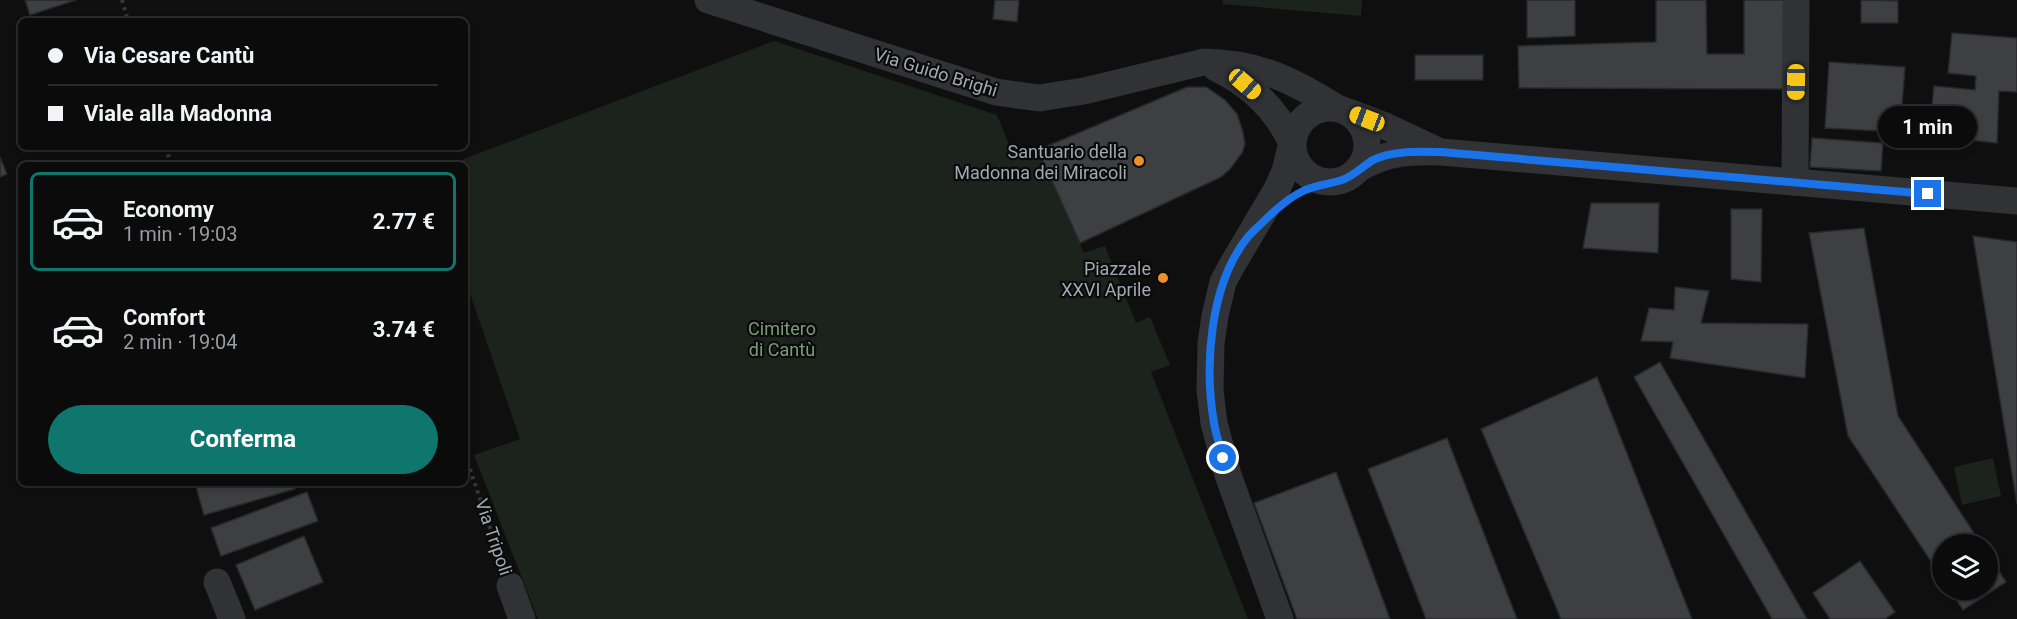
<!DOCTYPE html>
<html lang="it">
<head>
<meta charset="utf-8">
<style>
	body { margin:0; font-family:Roboto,sans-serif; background:#19191a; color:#f1f3f6; height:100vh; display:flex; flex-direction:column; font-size:22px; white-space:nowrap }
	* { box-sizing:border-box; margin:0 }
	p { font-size:20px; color:#9a9b9d }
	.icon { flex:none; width:33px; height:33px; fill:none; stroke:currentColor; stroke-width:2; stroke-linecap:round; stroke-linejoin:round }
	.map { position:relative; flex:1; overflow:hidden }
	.details { position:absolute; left:18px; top:162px; width:450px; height:324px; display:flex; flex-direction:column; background:#0b0b0c; border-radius:9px; box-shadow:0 3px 9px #0003,0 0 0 2px #2b2b2d }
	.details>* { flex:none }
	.guide { position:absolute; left:18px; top:18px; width:450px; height:132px; border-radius:9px; box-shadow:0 3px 9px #0003,0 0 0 2px #2b2b2d; display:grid; align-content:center; height:132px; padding:0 30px; background:#0b0b0c }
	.controls { position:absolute; left:1932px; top:534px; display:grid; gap:12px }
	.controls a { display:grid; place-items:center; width:66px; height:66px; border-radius:50%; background:#0b0b0c; box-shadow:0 3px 9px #0003,0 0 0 2px #2b2b2d; font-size:30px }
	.end { position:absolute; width:27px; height:27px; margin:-14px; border:8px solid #1a73e8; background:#fff; box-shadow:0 0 0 3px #fff }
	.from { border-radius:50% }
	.bubble { position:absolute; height:42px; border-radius:21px; background:#0b0b0c; box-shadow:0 3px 9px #0003,0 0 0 2px #2b2b2d; font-size:20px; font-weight:700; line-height:42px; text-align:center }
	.car { position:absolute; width:18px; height:36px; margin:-18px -9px; border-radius:8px; box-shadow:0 0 4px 2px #0007; background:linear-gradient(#f5c518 24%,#345 0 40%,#f5c518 0 76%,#345 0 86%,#f5c518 0) }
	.guide b { display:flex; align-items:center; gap:21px; height:57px; font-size:22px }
	.guide b+b { border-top:2px solid #2b2b2d }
	.guide i { width:15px; height:15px; background:#f1f3f6 }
	ul { padding:10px 0 0; list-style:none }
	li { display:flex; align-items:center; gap:18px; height:99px; margin:0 12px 9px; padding:0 18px; border:3px solid transparent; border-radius:9px }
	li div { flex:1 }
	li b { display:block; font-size:22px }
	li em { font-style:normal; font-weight:700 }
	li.on { border-color:#0f766e }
	li>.icon { width:54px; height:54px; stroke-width:1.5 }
	.action { display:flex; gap:12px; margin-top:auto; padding:12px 30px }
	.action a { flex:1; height:69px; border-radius:36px; background:#0f766e; color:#fff; font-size:24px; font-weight:700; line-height:69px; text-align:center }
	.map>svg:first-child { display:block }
	.green { fill:#1c231c }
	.building { fill:#3e3f43; stroke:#29292c; stroke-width:1.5 }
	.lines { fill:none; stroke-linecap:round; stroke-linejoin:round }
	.path { stroke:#36393c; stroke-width:4; stroke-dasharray:3 4.5; stroke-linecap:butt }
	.minor { stroke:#303235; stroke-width:27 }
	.route { stroke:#1a73e8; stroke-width:8 }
	.poi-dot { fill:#ec902c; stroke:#0a0a0b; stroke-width:2 }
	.labels { text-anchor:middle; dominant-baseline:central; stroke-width:4.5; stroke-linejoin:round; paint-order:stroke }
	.street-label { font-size:18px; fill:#a0a8b1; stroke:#0a0a0b }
	.poi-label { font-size:18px; fill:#a0a8b1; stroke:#0a0a0b; text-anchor:end }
	.park-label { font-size:18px; fill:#7a9c77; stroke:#0a0a0b }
</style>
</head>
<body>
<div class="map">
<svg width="2017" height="619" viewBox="0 0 2017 619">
	<rect width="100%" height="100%" fill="#0f0f10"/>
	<g class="green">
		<path d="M1223,0H1362L1361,16L1222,4Z"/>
		<path d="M774,41L997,115L1015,160L1038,150L1084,253L1105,246L1136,323L1150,317L1170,365L1151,372L1248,619H538L474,455L520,439L465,279V165H448Z"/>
		<path d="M1993,458L2001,496L1962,505L1954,467Z"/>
	</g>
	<g class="building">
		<path d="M25,0H76L30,15Z"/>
		<path d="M995,0H1019L1017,22L993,19Z"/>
		<path d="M1527,0H1575V36L1527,38Z"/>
		<path d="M1656,0H1706L1707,54H1744V0H1784V89L1519,88L1518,46L1656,42Z"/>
		<path d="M1861,0L1898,1V23H1861Z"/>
		<path d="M1952,33L2017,38V92L1999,91L1997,143L1929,136L1934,86L1975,90L1976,76L1948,73Z"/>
		<rect x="1415" y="55" width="68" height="25"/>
		<path d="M1829,62L1905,67L1900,132L1825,128Z"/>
		<path d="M1187,87H1206L1225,100L1237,114L1243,132L1245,144L1242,153L1230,169L1221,177L1080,243L1038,150Z"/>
		<path d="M1812,138L1883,143L1881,171L1810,167Z"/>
		<path d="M0,157L7,174L0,177Z"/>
		<path d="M1591,203H1659L1658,253L1583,248Z"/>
		<path d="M1731,209H1762L1761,282L1731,279Z"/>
		<path d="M1864,228L1898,416L1981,544H1942V578L1848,436L1809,233Z"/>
		<path d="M1973,236L2017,242V504Z"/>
		<path d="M1675,287L1709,291L1701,323L1808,324L1805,378L1670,358L1673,342L1641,341L1649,308L1674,310Z"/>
		<path d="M1660,362L1807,619H1772L1634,377Z"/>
		<path d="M1597,377L1692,619H1561L1481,429Z"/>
		<path d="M1447,438L1517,619H1426L1368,469Z"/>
		<path d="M1336,472L1390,619H1297L1254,503Z"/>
		<path d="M195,483H293L295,489L204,515Z"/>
		<path d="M307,492L318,521L221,556L211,528Z"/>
		<path d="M304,536L323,582L255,610L236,565Z"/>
		<path d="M1988,554L2006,582L1963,610L1950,590H1988Z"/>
		<path d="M1860,561L1895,612L1885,619H1830L1813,593Z"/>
	</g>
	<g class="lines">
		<g class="path">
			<path d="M122,0L128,21"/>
			<path d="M166,147L171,165"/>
			<path d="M465,455L501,560"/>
		</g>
		<g class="minor">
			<path d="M708,0L996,92L1039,98L1084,91L1204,62C1258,63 1293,80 1337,108"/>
			<path d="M1216,68C1250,84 1276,109 1292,143L1285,171L1277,189L1231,267L1223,282L1215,316L1211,343L1210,390L1214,423L1228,475L1280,619"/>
			<circle cx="1330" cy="145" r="37"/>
			<path d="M1348,112L1385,126L1434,149"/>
			<path d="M1359,168C1389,152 1408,151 1441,152L2017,201"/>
			<path d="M1795,182L1796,0"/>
			<path d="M217,582L232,619"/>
			<path d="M510,586L522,619"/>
		</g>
	</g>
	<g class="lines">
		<path class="route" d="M1223,458C1220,446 1216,435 1214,423C1204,365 1210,285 1247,238C1252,232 1258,227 1263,222C1275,210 1288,198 1303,191C1315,185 1330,184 1342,180C1354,176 1363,166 1373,160C1393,150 1419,152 1441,152L1928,194"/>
	</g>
	<g class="poi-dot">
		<circle cx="1139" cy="161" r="6"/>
		<circle cx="1163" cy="278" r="6"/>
	</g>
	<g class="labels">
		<g class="street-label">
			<text transform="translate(936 72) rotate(17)">Via Guido Brighi</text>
			<text transform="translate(494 537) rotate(71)">Via Tripoli</text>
		</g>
		<g class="poi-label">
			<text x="1127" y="151">Santuario della<tspan x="1127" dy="21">Madonna dei Miracoli</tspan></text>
			<text x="1151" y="268">Piazzale<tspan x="1151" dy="21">XXVI Aprile</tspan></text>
		</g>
		<g class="park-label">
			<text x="782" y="328">Cimitero<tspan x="782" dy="21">di Cantù</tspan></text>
		</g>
	</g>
</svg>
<div class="controls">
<a><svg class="icon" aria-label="layers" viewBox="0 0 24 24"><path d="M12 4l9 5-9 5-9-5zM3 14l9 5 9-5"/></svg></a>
</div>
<i class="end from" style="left:1223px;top:458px"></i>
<i class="end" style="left:1928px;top:194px"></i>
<div class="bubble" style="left:1878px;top:106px;width:99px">1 min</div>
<i class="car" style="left:1796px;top:82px;rotate:181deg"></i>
<i class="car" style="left:1245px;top:84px;rotate:131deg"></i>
<i class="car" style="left:1367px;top:119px;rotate:291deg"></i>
<div class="guide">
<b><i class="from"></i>Via Cesare Cantù</b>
<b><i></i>Viale alla Madonna</b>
</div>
<section class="details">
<ul>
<li class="on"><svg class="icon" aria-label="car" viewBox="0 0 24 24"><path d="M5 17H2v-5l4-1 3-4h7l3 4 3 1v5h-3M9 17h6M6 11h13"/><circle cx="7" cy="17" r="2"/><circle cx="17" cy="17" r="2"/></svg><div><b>Economy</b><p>1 min · 19:03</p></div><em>2.77 €</em></li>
<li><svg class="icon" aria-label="car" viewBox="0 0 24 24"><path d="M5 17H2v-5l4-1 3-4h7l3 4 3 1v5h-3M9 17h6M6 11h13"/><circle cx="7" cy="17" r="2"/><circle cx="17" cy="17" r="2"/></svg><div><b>Comfort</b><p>2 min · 19:04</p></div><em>3.74 €</em></li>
</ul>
<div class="action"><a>Conferma</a></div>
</section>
</div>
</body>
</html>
